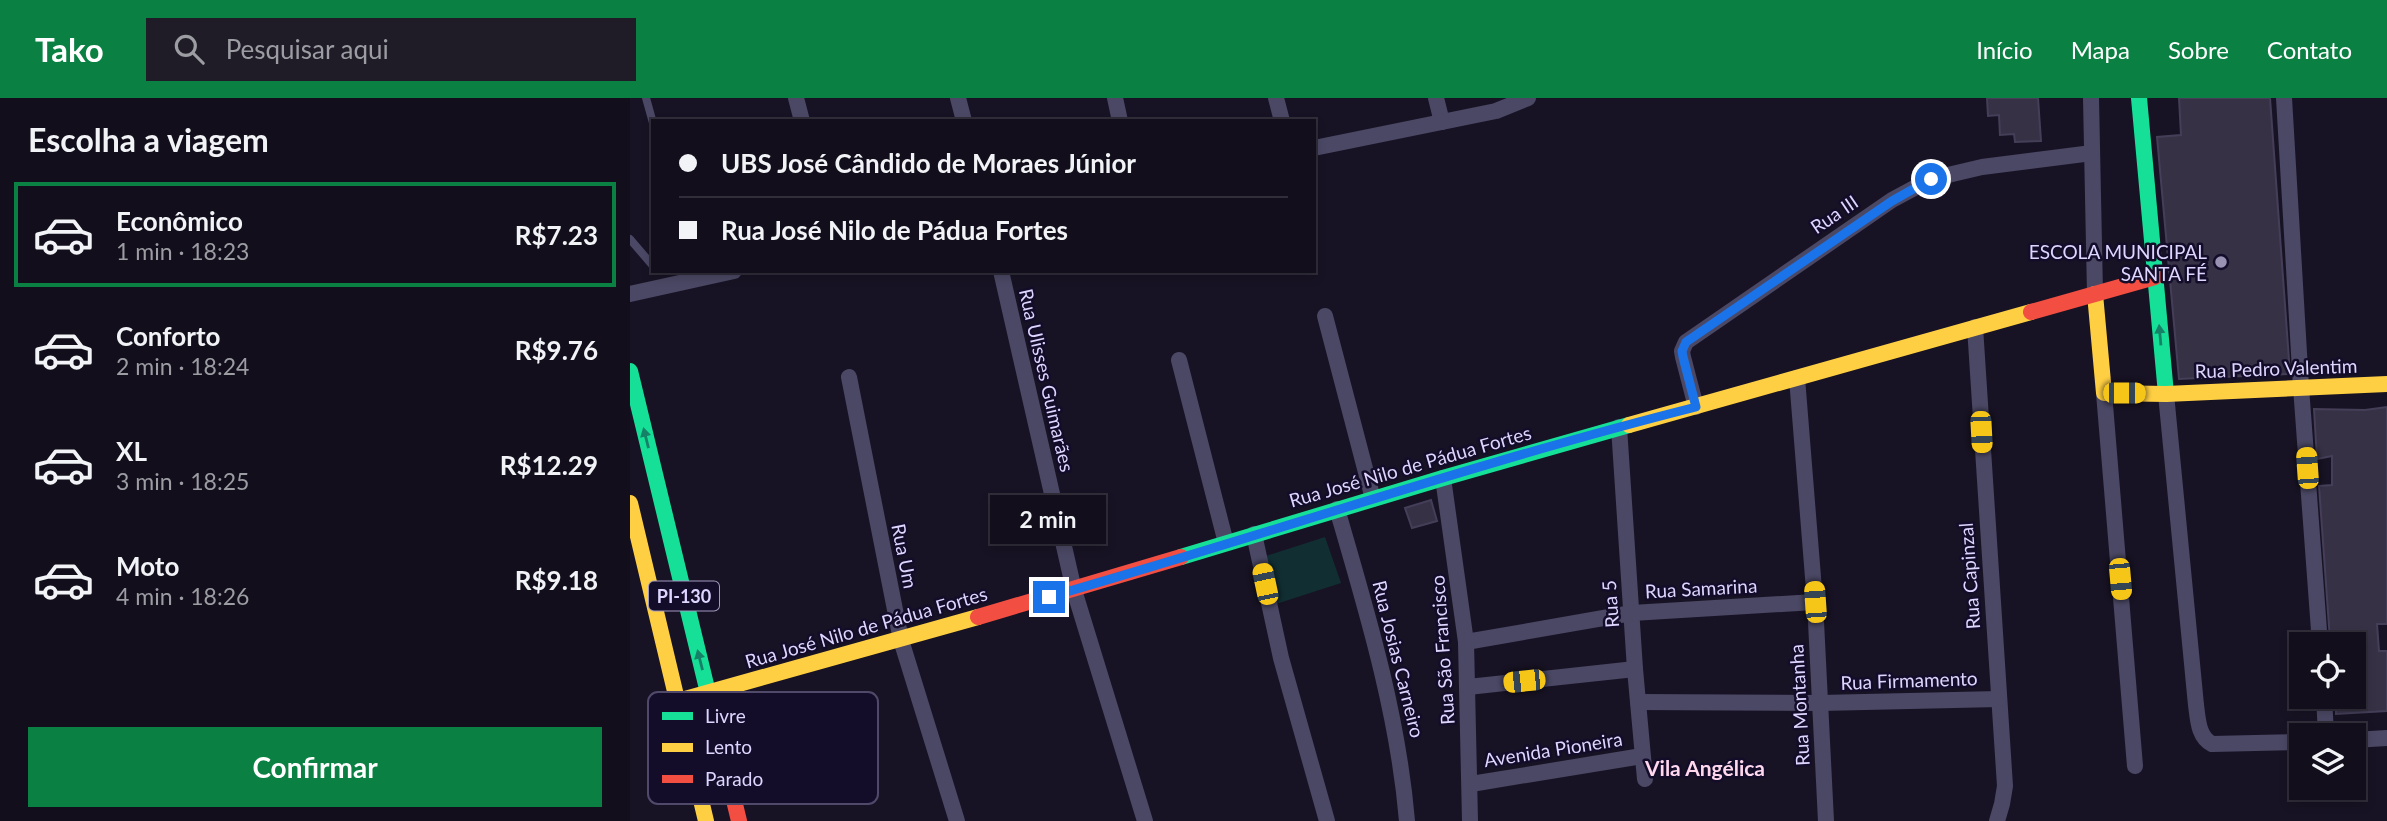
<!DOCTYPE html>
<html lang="pt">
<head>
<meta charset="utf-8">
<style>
	body { margin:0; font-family:Lato,sans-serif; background:#1f1c28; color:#f1f3f6; height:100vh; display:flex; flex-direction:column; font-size:26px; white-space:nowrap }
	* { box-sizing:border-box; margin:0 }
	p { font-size:23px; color:#9c9ca3 }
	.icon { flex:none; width:38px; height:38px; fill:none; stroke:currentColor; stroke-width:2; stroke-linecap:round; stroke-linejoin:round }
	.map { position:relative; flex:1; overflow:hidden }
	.sheet { display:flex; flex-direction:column; background:#120e1b; width:630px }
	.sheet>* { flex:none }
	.guide { position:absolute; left:21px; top:21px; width:665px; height:154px; border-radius:0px; box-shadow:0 4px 10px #0003,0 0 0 2px #312e3a; display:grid; align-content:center; height:154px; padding:0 28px; background:#120e1b }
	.controls { position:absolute; left:1659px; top:534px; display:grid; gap:14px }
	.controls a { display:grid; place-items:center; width:77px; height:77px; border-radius:0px; background:#120e1b; box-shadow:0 4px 10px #0003,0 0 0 2px #312e3a; font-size:35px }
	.end { position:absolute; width:32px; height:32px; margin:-16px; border:9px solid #1a73e8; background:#fff; box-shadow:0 0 0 4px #fff }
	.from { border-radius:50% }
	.bubble { position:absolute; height:49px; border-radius:0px; background:#120e1b; box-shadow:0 4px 10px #0003,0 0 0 2px #312e3a; font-size:23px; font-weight:700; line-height:49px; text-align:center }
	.car { position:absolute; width:21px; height:42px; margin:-21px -10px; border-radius:9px; box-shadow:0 0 5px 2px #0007; background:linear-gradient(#f5c518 24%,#345 0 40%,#f5c518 0 76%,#345 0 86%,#f5c518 0) }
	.guide b { display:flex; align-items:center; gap:24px; height:66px; font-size:26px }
	.guide b+b { border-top:2px solid #312e3a }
	.guide i { width:18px; height:18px; background:#f1f3f6 }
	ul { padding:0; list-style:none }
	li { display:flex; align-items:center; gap:21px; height:105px; margin:0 14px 10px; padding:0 14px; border:4px solid transparent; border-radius:0px }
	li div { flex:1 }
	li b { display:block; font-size:26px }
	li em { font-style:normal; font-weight:700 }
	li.on { border-color:#0b8043 }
	li>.icon { width:63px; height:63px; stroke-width:1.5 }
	h2 { padding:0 28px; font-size:32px; line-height:84px }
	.action { display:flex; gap:14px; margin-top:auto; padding:14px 28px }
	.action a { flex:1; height:80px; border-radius:0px; background:#0b8043; color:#fff; font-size:28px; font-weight:700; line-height:80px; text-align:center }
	header { display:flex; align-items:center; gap:42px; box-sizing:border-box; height:98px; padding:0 35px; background:#0b8043; color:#fff }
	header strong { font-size:33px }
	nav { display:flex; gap:38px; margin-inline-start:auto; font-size:24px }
	.search { width:490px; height:63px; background:#1f1c28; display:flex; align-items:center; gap:18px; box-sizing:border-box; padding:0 24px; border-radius:0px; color:#9c9ca3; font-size:26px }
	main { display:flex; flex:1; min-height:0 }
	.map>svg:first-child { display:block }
	.green { fill:#112f33 }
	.building { fill:#373146; stroke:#453e58; stroke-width:2 }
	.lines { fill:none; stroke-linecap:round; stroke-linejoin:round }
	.lane { stroke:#4b4865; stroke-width:8 }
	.street { stroke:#4b4865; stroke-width:16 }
	.fast { stroke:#16e098; stroke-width:16 }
	.slow { stroke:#ffcf43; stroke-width:16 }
	.jam { stroke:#f24e42; stroke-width:16 }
	.oneway { fill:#158166 }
	.route { stroke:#1a73e8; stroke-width:9 }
	.poi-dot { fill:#9992b2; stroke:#140d2a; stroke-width:2.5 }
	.labels { text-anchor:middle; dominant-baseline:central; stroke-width:5; stroke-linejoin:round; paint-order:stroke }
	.shield { fill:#140d2a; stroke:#a19abf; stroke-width:2 }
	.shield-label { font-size:18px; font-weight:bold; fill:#ded6ff }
	.street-label { font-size:19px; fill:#ded6ff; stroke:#140d2a }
	.poi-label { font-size:19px; fill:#ded6ff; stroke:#140d2a; text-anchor:end }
	.neighbourhood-label { font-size:21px; font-weight:bold; fill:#ffd8ee; stroke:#140d2a }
	.key { fill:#140d2a; stroke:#51496a; stroke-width:2 }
	.key-label { font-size:19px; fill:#ded6ff }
</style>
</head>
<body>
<header>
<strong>Tako</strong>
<div class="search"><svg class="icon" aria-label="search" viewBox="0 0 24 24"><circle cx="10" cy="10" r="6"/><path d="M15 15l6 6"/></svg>Pesquisar aqui</div>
<nav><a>Início</a><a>Mapa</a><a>Sobre</a><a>Contato</a></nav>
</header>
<main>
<section class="sheet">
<h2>Escolha a viagem</h2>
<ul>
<li class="on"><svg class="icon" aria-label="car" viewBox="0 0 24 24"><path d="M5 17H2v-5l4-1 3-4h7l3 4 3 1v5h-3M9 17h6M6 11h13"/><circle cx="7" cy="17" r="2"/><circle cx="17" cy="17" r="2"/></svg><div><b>Econômico</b><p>1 min · 18:23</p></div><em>R$7.23</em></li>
<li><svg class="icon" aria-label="car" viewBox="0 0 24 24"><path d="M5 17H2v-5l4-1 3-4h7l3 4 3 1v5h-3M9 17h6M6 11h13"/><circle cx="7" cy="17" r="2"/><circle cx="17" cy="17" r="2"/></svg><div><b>Conforto</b><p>2 min · 18:24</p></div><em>R$9.76</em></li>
<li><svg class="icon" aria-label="car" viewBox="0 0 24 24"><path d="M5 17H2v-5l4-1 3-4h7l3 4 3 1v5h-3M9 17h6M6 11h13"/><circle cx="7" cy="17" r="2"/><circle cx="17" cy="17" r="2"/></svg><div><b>XL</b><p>3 min · 18:25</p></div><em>R$12.29</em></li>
<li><svg class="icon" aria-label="car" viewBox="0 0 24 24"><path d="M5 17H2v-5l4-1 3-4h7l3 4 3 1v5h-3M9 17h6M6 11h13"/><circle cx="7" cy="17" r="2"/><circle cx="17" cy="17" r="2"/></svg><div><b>Moto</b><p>4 min · 18:26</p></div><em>R$9.18</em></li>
</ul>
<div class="action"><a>Confirmar</a></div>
</section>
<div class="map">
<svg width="1757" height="723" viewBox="0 0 1757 723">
	<rect width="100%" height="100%" fill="#181324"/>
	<path class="green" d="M695,439L711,485L646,506L630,460Z"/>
	<g class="building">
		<path d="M1357,0H1408L1411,43L1385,44L1384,36L1370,37L1369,17L1358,18Z"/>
		<path d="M1549,0H1640L1660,276L1549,281L1527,39L1551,37Z"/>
		<path d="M1757,309V526H1747L1749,553H1757V613L1706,616V598H1724V546H1701L1700,542L1689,388L1702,387V358L1687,361L1684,311L1735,312Z"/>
		<path d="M801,402L807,423L782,430L775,410Z"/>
	</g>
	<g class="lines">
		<g class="lane">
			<path d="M16,0L23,25"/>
			<path d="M0,141L23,168"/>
		</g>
		<g class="street">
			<path d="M166,0L172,23"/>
			<path d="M328,0L334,23"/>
			<path d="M485,0L490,23"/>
			<path d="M646,0L652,23"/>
			<path d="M806,0L812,24"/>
			<path d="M1461,0L1465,196"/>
			<path d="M1654,0L1671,289L1690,546"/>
			<path d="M684,50L866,13L898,0"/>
			<path d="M371,173L444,492L515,723"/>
			<path d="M0,196L104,173"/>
			<path d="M695,218L743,401"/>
			<path d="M1345,229L1375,688L1372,706L1367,723"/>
			<path d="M549,262L596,445"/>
			<path d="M219,279L271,542L327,723"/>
			<path d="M1167,280L1185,504L1196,723"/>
			<path d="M1474,295L1505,668"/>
			<path d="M1536,296L1566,607C1568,621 1568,639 1582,646L1671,644"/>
			<path d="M1066,309L1053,259L1052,253L1056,244L1262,102L1301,81L1352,69L1462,55"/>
			<path d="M989,329L1005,571L1015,681"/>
			<path d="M813,380L836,544L840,723"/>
			<path d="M707,411C737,514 768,616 777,723"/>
			<path d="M624,436L651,560L697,723"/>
			<path d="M836,544L1002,515L1185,504"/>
			<path d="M838,589L1005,571"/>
			<path d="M1694,598L1696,637"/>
			<path d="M1008,604L1190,605L1369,601"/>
			<path d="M1724,642L1757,640"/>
			<path d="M841,686L1012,658"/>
		</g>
		<g class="fast">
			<path d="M1509,0L1536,296"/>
			<path d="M0,273L88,636"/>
			<path d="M551,459L813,380L999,327"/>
		</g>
		<g class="slow">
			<path d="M1465,196L1474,295L1536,296L1757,286"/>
			<path d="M999,327L1401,214"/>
			<path d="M0,405L76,723"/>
			<path d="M48,603L348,519"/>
		</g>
		<g class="jam">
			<path d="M1401,214L1525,179"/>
			<path d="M348,519L551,459"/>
			<path d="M88,636L109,723"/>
		</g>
	</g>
	<defs><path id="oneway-solid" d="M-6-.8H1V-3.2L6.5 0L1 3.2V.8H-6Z" transform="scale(1.75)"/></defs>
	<g class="oneway">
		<use href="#oneway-solid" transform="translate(1530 237) rotate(-95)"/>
		<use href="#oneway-solid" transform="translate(16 340) rotate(-104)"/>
		<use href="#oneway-solid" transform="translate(70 562) rotate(-104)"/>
	</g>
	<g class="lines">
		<path class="route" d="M419,499C635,437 848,364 1066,309L1053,259L1052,253L1056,244L1262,103L1301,81"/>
	</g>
	<circle class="poi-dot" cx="1591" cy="164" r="7"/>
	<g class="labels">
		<rect class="shield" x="19" y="483.5" width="70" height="29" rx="5"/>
		<g class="shield-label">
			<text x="54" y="498">PI-130</text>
		</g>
		<g class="street-label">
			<text transform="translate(1204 116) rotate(-34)">Rua III</text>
			<text transform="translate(1646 270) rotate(-2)">Rua Pedro Valentim</text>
			<text transform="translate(417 282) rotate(77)">Rua Ulisses Guimarães</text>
			<text transform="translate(780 368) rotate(-16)">Rua José Nilo de Pádua Fortes</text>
			<text transform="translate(275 458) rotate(79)">Rua Um</text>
			<text transform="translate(1339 478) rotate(-94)">Rua Capinzal</text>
			<text transform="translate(1071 490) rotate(-3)">Rua Samarina</text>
			<text transform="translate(980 506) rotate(-94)">Rua 5</text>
			<text transform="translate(236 529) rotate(-16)">Rua José Nilo de Pádua Fortes</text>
			<text transform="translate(812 552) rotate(-94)">Rua São Francisco</text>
			<text transform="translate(769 561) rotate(76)">Rua Josias Carneiro</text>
			<text transform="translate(1279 582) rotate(-2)">Rua Firmamento</text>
			<text transform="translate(1169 607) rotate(-93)">Rua Montanha</text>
			<text transform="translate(923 651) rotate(-9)">Avenida Pioneira</text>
		</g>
		<g class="poi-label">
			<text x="1577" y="153">ESCOLA MUNICIPAL<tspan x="1577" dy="22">SANTA FÉ</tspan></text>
		</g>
		<g class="neighbourhood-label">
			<text x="1075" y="669">Vila Angélica</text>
		</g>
	</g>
	<rect x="18" y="594" width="230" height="112" rx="10" class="key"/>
	<rect x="32" y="614" width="31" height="8" fill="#16e098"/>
	<rect x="32" y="645" width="31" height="9" fill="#ffcf43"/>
	<rect x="32" y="677" width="31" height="8" fill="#f24e42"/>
	<g class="key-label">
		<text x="75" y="625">Livre</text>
		<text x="75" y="656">Lento</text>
		<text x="75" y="688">Parado</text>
	</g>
</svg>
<div class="controls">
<a><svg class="icon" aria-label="locate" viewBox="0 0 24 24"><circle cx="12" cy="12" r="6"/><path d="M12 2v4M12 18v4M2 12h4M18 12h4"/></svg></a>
<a><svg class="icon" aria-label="layers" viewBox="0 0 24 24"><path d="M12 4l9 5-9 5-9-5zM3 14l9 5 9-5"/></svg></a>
</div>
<i class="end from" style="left:1301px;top:81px"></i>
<i class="end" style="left:419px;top:499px"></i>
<div class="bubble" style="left:360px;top:397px;width:116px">2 min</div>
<i class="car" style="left:1494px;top:295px;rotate:90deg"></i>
<i class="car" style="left:1351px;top:334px;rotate:177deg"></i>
<i class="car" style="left:1677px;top:370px;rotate:356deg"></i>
<i class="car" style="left:1490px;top:481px;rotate:175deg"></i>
<i class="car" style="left:635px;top:486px;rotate:348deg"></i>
<i class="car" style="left:1185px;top:504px;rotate:356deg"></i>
<i class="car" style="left:894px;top:583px;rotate:264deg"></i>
<div class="guide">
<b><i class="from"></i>UBS José Cândido de Moraes Júnior</b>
<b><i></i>Rua José Nilo de Pádua Fortes</b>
</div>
</div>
</main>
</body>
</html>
